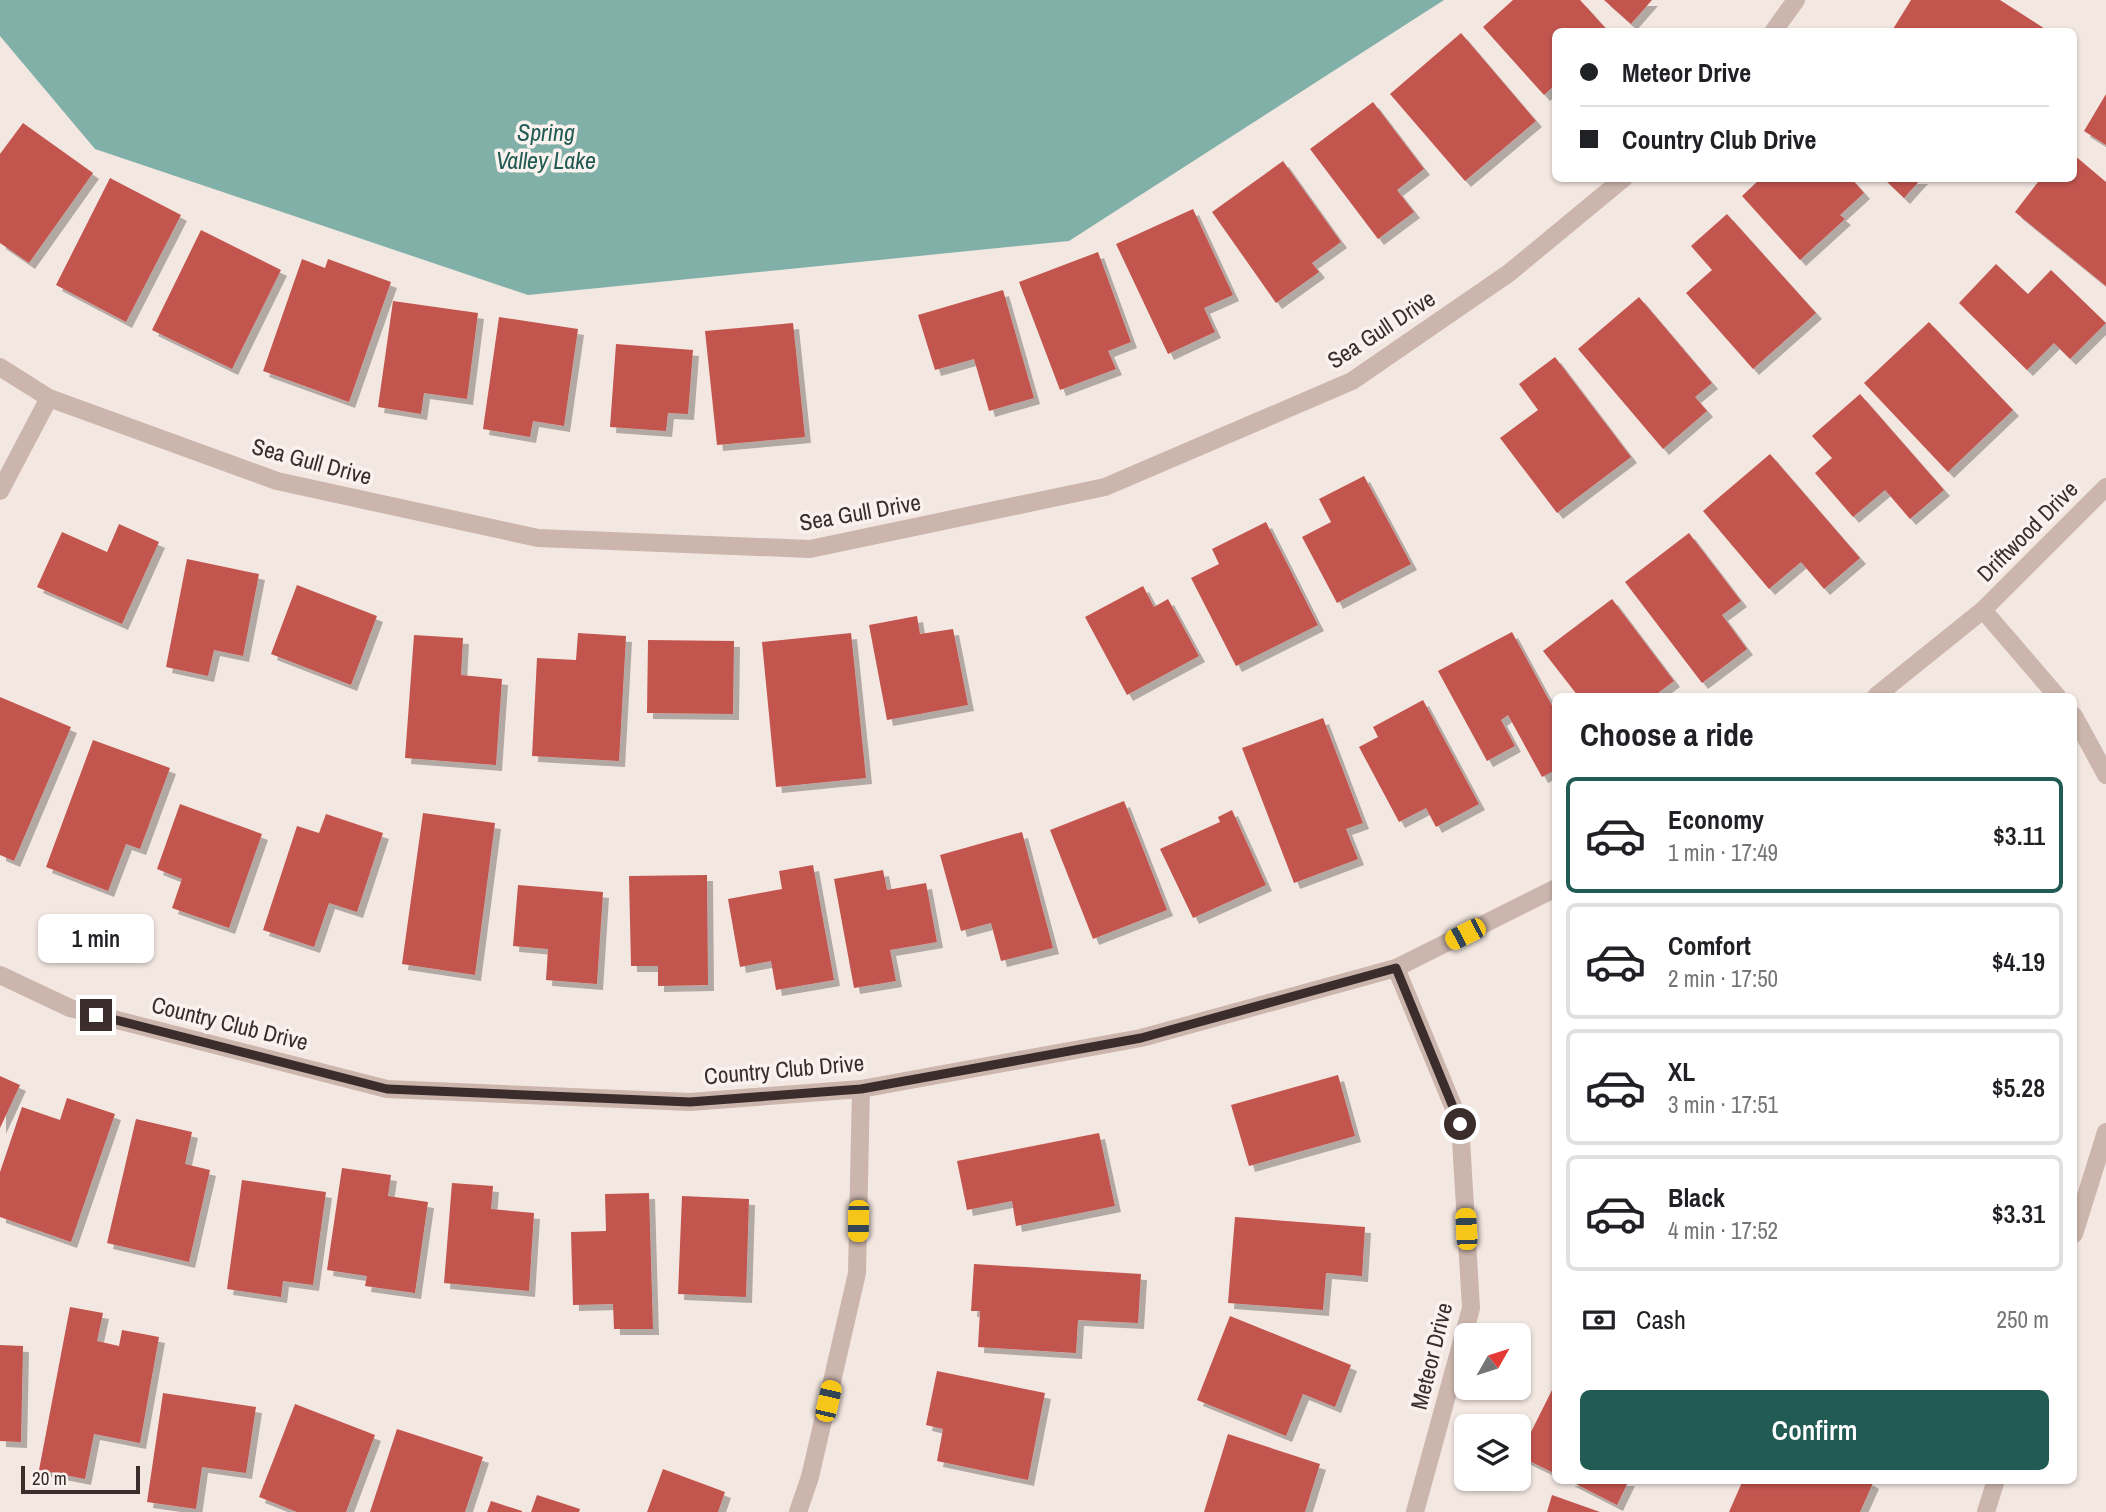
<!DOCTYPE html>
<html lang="en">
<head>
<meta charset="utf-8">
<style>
	body { margin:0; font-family:"Archivo Narrow",sans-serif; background:#f2f2f2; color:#202124; height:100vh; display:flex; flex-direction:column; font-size:26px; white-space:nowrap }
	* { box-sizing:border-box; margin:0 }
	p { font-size:23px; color:#757577 }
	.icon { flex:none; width:38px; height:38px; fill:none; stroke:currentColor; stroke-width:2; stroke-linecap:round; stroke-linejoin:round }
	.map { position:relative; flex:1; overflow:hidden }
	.sheet { position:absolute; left:1552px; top:693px; width:525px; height:791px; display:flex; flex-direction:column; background:#fff; border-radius:10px; box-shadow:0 2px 5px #0004 }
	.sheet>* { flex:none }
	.top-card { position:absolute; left:1552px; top:28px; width:525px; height:154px; border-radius:10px; box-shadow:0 2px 5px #0004; display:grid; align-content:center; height:154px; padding:0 28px; background:#fff }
	.needle { width:46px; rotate:51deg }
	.buttons { position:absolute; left:1454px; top:1323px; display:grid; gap:14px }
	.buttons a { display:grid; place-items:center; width:77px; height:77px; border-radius:10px; background:#fff; box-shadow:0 2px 5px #0004; font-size:35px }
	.scale { position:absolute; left:21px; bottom:18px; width:119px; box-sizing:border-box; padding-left:7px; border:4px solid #3a2d2b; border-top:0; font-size:19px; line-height:24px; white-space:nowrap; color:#3a2d2b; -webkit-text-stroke:5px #faf2ee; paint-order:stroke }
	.end { position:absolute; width:32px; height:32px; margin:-16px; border:9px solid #3a2d2b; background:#fff; box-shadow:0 0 0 4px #fff }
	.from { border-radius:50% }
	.bubble { position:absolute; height:49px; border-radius:10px; background:#fff; box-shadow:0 2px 5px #0004; font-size:23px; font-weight:600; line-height:49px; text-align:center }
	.car { position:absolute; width:21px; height:42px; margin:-21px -10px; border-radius:9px; box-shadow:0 0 5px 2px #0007; background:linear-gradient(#f5c518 24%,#345 0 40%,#f5c518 0 76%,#345 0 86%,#f5c518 0) }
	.top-card b { display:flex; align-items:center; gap:24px; height:66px; font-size:26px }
	.top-card b+b { border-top:2px solid #e0e0e0 }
	.top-card i { width:18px; height:18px; background:#202124 }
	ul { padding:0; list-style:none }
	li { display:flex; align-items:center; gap:21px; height:116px; margin:0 14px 10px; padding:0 14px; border:4px solid #e0e0e0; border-radius:10px }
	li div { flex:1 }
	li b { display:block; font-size:26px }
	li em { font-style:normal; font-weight:600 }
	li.current { border-color:#215b54 }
	li>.icon { width:63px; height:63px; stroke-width:1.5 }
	h2 { padding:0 28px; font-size:32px; line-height:84px }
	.pay { display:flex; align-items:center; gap:18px; height:77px; padding:0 28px; font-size:26px }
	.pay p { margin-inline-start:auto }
	.cta { display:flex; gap:14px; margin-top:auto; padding:14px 28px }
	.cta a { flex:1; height:80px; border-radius:10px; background:#215b54; color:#fff; font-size:28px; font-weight:600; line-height:80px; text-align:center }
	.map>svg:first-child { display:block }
	.water { fill:#81b0a9 }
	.building { fill:#c3554f; filter:url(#shadow) }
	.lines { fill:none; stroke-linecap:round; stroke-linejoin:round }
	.minor { stroke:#cbb5ad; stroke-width:18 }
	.route { stroke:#3a2d2b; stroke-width:9 }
	.labels { text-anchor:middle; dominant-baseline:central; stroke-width:7; stroke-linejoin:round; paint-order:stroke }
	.street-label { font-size:23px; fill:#3a2d2b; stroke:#faf2ee }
	.water-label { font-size:24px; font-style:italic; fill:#215b54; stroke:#faf2ee }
</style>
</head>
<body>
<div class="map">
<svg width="2106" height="1512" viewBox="0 0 2106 1512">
	<defs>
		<filter id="shadow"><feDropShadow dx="6" dy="6" stdDeviation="0" flood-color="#0004"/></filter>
	</defs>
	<rect width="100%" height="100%" fill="#f3e7e1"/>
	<path class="water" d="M0,0H1444L1069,241L528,295L95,149L0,36Z"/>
	<g class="building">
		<path d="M1513,0H1580L1609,32H1556V84L1544,95L1483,27Z"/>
		<path d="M1604,0H1652L1631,24Z"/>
		<path d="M1911,0H2000L2050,32H1896L1893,29Z"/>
		<path d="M1461,33L1536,121L1465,181L1390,94Z"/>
		<path d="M2106,94V145L2084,131Z"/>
		<path d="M1373,102L1424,169L1397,190L1414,212L1378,239L1310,149Z"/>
		<path d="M23,123L93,173L29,263L0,243V154Z"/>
		<path d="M2074,155L2106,182V286L2015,212L2041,178H2074Z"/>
		<path d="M1283,161L1341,242L1312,263L1319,272L1276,303L1212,212Z"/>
		<path d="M110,178L181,215L126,322L56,285Z"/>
		<path d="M1761,178H1803L1806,182L1809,178H1851L1864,193L1840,215L1845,219L1800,260L1742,196Z"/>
		<path d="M1883,178H1922L1904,198Z"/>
		<path d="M1193,209L1233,295L1204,308L1215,332L1168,354L1116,244Z"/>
		<path d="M1727,214L1816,313L1753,369L1686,293L1712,270L1691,246Z"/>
		<path d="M201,230L281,270L232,369L152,330Z"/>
		<path d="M1098,252L1131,342L1108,351L1116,369L1060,390L1019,282Z"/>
		<path d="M302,259L325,268L328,259L391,282L349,402L263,371Z"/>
		<path d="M1996,264L2028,294L2051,270L2106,323L2070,359L2054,343L2027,370L1959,303Z"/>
		<path d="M1003,290L1034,398L989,411L974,359L935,370L918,315Z"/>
		<path d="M1639,297L1712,383L1695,397L1707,411L1663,449L1578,349Z"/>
		<path d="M393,301L478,313L467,399L424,393L421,414L378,407Z"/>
		<path d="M499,317L578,329L564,426L533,421L530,437L483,429Z"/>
		<path d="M1929,322L2013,410L1948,472L1864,383Z"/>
		<path d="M793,323L805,437L717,445L705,331Z"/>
		<path d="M616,344L693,350L688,414L668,413L666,431L610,427Z"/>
		<path d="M1555,357L1631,457L1557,513L1500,438L1538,410L1519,384Z"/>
		<path d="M1860,394L1944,490L1910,519L1885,490L1853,517L1815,473L1832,458L1812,436Z"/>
		<path d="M1770,454L1860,558L1824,589L1801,562L1769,589L1703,511Z"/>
		<path d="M1364,476L1411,564L1337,603L1302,537L1331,522L1319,499Z"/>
		<path d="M1266,522L1318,625L1236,666L1191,578L1219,564L1212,549Z"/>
		<path d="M119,524L159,542L122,624L37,587L62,532L107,552Z"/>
		<path d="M1689,533L1741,601L1722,615L1747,649L1702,683L1625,582Z"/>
		<path d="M187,559L259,574L243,656L214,650L208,676L166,667Z"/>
		<path d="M297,585L377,616L351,685L271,654Z"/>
		<path d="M1143,586L1154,607L1168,599L1199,656L1127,695L1085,617Z"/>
		<path d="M1612,599L1674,681L1654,696H1578L1543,651Z"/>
		<path d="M917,616L920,634L953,629L968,705L887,720L869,625Z"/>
		<path d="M1512,632L1556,713V770L1542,777L1508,715L1501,720L1515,746L1487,761L1438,671Z"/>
		<path d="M578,633L626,636L619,761L532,756L537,658L576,660Z"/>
		<path d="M851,633L866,778L776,787L762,642Z"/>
		<path d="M414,635L463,638L461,675L502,679L496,765L405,758Z"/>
		<path d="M648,640L734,641L733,714L647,713Z"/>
		<path d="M0,697L71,727L14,861L0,855Z"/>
		<path d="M1423,700L1479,804L1436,827L1426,808L1399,822L1359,747L1378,737L1373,727Z"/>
		<path d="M1323,718L1363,823L1346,829L1358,859L1294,883L1242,748Z"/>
		<path d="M93,740L170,768L140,849L126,844L108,891L46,867Z"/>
		<path d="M1124,801L1167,910L1093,939L1050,830Z"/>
		<path d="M180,804L262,834L229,928L172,908L182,879L157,869Z"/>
		<path d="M1232,810L1266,885L1193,918L1160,849L1220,822L1218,817Z"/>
		<path d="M423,813L495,823L475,975L402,964Z"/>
		<path d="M326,814L383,833L357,912L329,903L314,947L263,930L297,826L319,833Z"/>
		<path d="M1022,832L1053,948L1001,961L991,923L961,931L940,855Z"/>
		<path d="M813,865L834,980L776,990L771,961L740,967L728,899L782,889L779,871Z"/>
		<path d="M883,870L887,890L926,883L937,942L890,950L896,981L854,988L834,879Z"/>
		<path d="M707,875L708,985L658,986V966H631L629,876Z"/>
		<path d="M518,885L603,892L597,984L546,980L548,949L513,946Z"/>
		<path d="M1338,1075L1355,1136L1249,1166L1231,1105Z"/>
		<path d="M0,1076L20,1085L0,1128Z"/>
		<path d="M67,1098L115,1114L71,1242L0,1217V1172L22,1107L60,1120Z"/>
		<path d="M136,1119L192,1132L185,1164L210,1170L189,1262L107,1243Z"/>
		<path d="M1099,1133L1115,1206L1016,1226L1012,1201L967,1210L957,1161Z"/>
		<path d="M342,1168L391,1175L388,1196L428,1202L415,1293L365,1286L367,1276L327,1270Z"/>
		<path d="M242,1180L326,1192L313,1285L283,1281L281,1297L227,1289Z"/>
		<path d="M452,1183L493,1186L491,1209L534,1213L529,1291L444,1283Z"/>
		<path d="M649,1193L653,1329H614L613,1304L573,1305L571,1232L606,1231L605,1194Z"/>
		<path d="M682,1196L749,1199L746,1297L678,1294Z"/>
		<path d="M1235,1217L1365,1227L1362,1276L1326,1273L1323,1310L1228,1303Z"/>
		<path d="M974,1264L1141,1274L1138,1323L1078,1320L1076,1353L978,1347L980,1311H971Z"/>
		<path d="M70,1307L103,1313L97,1341L119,1346L122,1330L159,1337L140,1443L94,1434L85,1479L39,1470Z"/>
		<path d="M1230,1316L1351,1365L1335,1407L1303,1394L1286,1436L1197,1400Z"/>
		<path d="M0,1345L23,1346L21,1442L0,1441Z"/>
		<path d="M937,1371L1045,1393L1028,1480L937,1461L943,1429L926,1425Z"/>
		<path d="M1556,1382V1474L1519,1456Z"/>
		<path d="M163,1393L256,1407L246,1473L202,1467L196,1509L147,1502Z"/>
		<path d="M295,1404L375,1435L346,1512H297L259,1497Z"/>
		<path d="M397,1429L483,1457L465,1512H370Z"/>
		<path d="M1228,1434L1320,1464L1305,1512H1204Z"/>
		<path d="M663,1469L725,1492L718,1512H647Z"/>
		<path d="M1568,1480H1629L1617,1505Z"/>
		<path d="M1743,1480H1868L1873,1483L1860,1512H1729Z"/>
		<path d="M537,1495L580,1509L579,1512H531Z"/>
		<path d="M1552,1495L1600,1512H1547Z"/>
		<path d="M491,1501L522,1511V1512H487Z"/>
	</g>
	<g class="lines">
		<g class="minor">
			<path d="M1773,32L1796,0"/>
			<path d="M0,367L49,398L277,481L538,538L810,549L1105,487L1352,381L1509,273L1624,178"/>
			<path d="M0,491L49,398"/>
			<path d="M1983,610L2057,696"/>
			<path d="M1876,696L1983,610L2106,487"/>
			<path d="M2074,716L2106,775"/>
			<path d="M1396,968L1460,1123L1471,1308L1415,1512"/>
			<path d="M0,975L70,1008L387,1089L690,1102L861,1089L1141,1038L1396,968L1556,888"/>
			<path d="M2074,1234L2106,1132"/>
			<path d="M798,1512L810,1477L857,1273L861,1089"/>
			<path d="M1986,1512L1996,1480"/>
		</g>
	</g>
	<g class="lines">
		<path class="route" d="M96,1015L387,1089L690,1102L861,1089L1141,1038L1396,968L1460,1124"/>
	</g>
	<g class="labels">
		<g class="street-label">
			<text transform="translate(1381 329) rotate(-33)">Sea Gull Drive</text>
			<text transform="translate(312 461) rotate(15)">Sea Gull Drive</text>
			<text transform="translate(860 512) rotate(-10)">Sea Gull Drive</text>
			<text transform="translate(2027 531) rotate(-45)">Driftwood Drive</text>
			<text transform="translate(230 1023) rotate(14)">Country Club Drive</text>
			<text transform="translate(784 1069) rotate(-5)">Country Club Drive</text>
			<text transform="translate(1431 1356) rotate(-76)">Meteor Drive</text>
		</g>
		<g class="water-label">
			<text x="546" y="132">Spring<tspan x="546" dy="28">Valley Lake</tspan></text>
		</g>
	</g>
</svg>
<div class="buttons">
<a><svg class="needle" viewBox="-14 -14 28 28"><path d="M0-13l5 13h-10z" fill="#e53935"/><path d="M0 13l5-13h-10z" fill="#757577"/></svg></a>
<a><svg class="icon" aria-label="layers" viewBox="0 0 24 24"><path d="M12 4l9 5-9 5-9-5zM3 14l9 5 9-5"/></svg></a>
</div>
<div class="scale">20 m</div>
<i class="end from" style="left:1460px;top:1124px"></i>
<i class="end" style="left:96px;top:1015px"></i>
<div class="bubble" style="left:38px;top:914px;width:116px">1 min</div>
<i class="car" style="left:1465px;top:934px;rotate:243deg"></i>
<i class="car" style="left:858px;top:1221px;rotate:181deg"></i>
<i class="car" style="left:1466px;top:1229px;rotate:357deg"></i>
<i class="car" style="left:828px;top:1401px;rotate:13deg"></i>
<div class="top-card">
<b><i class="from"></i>Meteor Drive</b>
<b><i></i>Country Club Drive</b>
</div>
<section class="sheet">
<h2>Choose a ride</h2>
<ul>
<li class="current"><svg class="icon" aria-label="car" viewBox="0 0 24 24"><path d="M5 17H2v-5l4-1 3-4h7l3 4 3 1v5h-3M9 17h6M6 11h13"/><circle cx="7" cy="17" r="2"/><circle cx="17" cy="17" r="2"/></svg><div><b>Economy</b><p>1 min · 17:49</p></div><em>$3.11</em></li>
<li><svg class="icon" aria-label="car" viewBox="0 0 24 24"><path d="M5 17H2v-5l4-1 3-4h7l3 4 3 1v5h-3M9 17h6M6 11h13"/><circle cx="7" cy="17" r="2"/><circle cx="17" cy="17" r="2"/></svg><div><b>Comfort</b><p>2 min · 17:50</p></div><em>$4.19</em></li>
<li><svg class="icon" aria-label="car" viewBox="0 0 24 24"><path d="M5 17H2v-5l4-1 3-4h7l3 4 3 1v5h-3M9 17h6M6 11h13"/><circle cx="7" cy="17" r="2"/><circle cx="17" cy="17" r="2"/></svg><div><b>XL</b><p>3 min · 17:51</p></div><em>$5.28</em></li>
<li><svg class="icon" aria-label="car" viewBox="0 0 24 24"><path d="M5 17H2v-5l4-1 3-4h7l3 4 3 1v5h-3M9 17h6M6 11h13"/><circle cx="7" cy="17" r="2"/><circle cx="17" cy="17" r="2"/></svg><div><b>Black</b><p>4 min · 17:52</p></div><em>$3.31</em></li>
</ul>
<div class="pay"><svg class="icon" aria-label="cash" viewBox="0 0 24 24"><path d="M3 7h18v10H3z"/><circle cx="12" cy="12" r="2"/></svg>Cash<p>250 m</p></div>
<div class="cta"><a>Confirm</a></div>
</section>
</div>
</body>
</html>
